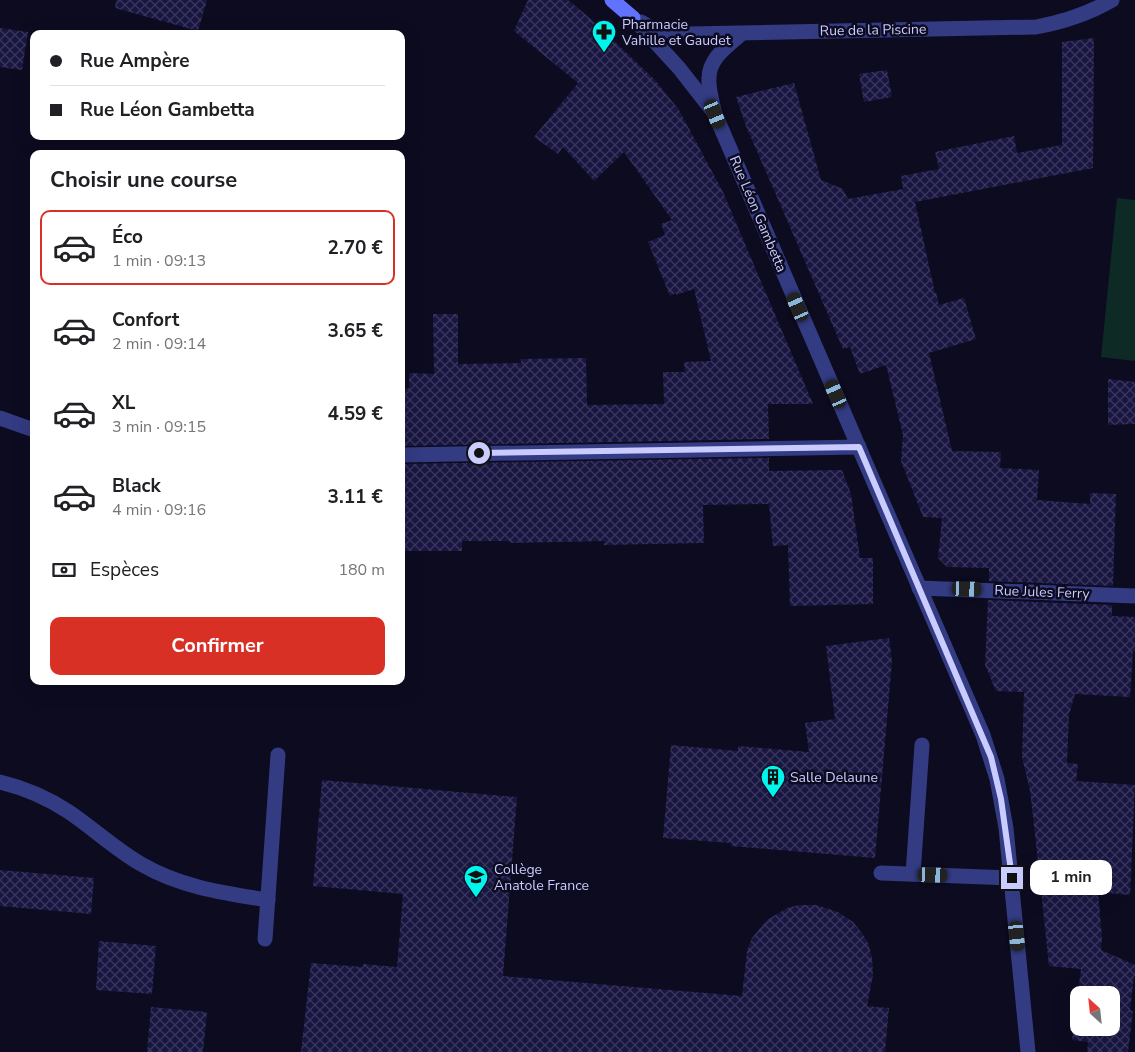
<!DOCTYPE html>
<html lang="fr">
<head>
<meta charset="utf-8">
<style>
	body { margin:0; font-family:"Nunito Sans",sans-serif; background:#f2f2f2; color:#202124; height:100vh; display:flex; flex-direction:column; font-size:19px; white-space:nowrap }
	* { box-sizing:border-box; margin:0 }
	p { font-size:16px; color:#757577 }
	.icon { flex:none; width:28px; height:28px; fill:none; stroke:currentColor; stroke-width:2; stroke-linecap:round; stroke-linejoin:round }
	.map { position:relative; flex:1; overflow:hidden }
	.side { position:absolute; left:30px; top:150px; width:375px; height:535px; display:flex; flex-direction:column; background:#fff; border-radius:10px; box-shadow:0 5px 20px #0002 }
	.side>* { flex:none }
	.guide { position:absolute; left:30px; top:30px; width:375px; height:110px; border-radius:10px; box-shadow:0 5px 20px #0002; display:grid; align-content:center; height:110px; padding:0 20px; background:#fff }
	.needle { width:32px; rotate:333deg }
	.fabs { position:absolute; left:1070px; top:986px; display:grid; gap:10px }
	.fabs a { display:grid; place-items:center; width:50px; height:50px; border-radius:10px; background:#fff; box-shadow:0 5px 20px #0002; font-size:25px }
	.end { position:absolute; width:22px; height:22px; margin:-11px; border:6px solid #cacbff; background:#111; box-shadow:0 0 0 2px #111 }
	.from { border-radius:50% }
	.bubble { position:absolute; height:35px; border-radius:10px; background:#fff; box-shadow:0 5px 20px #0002; font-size:16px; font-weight:700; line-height:35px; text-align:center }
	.car { position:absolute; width:15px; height:30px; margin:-15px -8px; border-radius:6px; box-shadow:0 0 4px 1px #0007; background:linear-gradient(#222 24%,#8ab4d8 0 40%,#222 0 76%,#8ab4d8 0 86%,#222 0) }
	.guide b { display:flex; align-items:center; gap:18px; height:48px; font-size:19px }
	.guide b+b { border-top:1px solid #e0e0e0 }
	.guide i { width:12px; height:12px; background:#202124 }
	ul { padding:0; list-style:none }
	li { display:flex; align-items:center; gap:15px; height:75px; margin:0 10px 8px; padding:0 10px; border:2px solid transparent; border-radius:10px }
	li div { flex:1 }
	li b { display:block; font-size:19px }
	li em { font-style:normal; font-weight:700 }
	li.on { border-color:#d93025 }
	li>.icon { width:45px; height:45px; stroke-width:1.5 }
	h2 { padding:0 20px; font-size:22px; line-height:60px }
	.pay { display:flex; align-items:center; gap:12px; height:55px; padding:0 20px; font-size:19px }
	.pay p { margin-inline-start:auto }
	.button { display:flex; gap:10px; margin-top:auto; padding:10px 20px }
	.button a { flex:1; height:58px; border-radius:10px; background:#d93025; color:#fff; font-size:20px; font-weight:700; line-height:58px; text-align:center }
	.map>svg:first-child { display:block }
	.green { fill:#0e2a25 }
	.building { fill:url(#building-cross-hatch); fill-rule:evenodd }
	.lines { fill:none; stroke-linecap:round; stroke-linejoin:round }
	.lane { stroke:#333b82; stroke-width:15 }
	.street { stroke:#333b82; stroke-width:15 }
	.secondary { stroke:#6172ff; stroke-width:15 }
	.route { stroke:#cacbff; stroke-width:6 }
	.labels { text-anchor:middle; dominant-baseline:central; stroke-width:5; stroke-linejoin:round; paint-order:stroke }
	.poi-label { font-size:14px; fill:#cacbff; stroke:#0c0b20; text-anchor:start }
	.street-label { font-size:14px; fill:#cacbff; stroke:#0c0b20 }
</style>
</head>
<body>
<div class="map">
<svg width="1135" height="1052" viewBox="0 0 1135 1052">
	<defs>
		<pattern id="building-cross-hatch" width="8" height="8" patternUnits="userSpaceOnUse" patternTransform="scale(1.25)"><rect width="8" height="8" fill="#191642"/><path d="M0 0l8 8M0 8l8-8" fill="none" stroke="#39375e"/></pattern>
	</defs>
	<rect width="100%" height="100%" fill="#0c0b20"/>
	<path class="green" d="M1117,198L1135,200V361L1101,357Z"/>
	<g class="building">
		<path d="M116,0H207L198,31L115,8Z"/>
		<path d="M528,0H568L592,20L655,80L679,110L723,192L813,404H768L769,439L401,446V389L409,388V373L434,374L433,314H458V364L521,363V359L586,358L587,405L664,404L663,372H685L684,362L711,361L694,289L676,295V293L670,296L648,242L665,235L661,224L672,220L624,152L594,181L563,147L558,154L534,137L578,83L514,31Z"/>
		<path d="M0,28L28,32L22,70L0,67Z"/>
		<path d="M1094,38L1093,168L915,202L935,293L936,292L939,305L964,298L976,339L929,353L952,451L1001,452L1000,468L1039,470L1037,500L1090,504V493L1116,494L1113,586L989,581V568L947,567L938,558L942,518L923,517L901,461L903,435L886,365L860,374L850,347L843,349L746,126L736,97L794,83L821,180L843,189L848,199L903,189L901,176L939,169L935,152L1014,136L1017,153L1062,145V42Z"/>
		<path d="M887,70L892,97L864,102L859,74Z"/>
		<path d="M1108,379L1135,382V424L1108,425Z"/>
		<path d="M769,458V471L842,470L851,494L860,558H873V604L790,606L788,545L773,546L769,504L703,505L704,543L604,545V541L510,543V541H462V551H402L401,464Z"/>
		<path d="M988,600L1112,605V616L1135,617V651H1133L1130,697L1075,694L1069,715L1067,763L1078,764L1076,781L1135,785L1130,895L1098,892L1102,938L1101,950L1135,965V976H1132H1134L1130,1010L1133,1011L1128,1052H1087L1088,1042L1072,1040L1081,969L1049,966L1033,816L1030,791L1022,757L1024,692L996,691L985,665ZM1079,995H1111V1028H1079Z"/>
		<path d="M889,638L892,661L875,858L731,846V843L663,838L671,745L738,751V746L809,752L805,723L835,719L826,646Z"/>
		<path d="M322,780L517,797L503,976L742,996L747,951L752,938L767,920L787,908L799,905H816L838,912L853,922L862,933L868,943L872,957L873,975L867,1006L889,1008L885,1052H301L311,963L363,967V964L397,967L403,894L313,886Z"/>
		<path d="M0,870L94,878L91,914L0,906Z"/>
		<path d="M99,941L156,946L152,994L96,990Z"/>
		<path d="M151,1007L207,1012L203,1052H147Z"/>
	</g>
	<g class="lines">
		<g class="lane">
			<path d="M0,782C25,788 48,798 69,812C94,829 115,849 141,864C180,887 224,893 268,900"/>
			<path d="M881,873L1011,878"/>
			<path d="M913,874L922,745"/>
			<path d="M265,939L278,755"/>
		</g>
		<g class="street">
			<path d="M633,18L679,68L715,114L983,735L997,779L1006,828L1028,1052"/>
			<path d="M641,22L653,29L689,34L1036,27C1063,22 1088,14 1112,0"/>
			<path d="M714,110C712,100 708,88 709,78C709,58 728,46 741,34"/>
			<path d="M0,418L34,430"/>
			<path d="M401,455L859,447"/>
			<path d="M919,588L1135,596"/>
		</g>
		<path class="secondary" d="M612,0L633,18"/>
	</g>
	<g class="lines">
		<path class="route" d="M479,453L859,447L991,757L1001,799L1012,878"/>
	</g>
	<defs>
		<symbol id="pharmacy-pin" viewBox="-11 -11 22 30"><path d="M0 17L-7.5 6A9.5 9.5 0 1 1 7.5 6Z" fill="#00f5ec" stroke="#0c0b20"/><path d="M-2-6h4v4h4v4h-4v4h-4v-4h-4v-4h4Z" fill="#111"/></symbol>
		<symbol id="building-pin" viewBox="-11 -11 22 30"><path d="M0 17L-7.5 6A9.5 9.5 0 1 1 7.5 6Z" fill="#00f5ec" stroke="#0c0b20"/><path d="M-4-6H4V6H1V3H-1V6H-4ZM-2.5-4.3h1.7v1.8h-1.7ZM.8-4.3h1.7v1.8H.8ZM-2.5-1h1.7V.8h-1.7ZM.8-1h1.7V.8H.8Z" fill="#111"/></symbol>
		<symbol id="school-pin" viewBox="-11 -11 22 30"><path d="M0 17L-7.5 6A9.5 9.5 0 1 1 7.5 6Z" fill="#00f5ec" stroke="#0c0b20"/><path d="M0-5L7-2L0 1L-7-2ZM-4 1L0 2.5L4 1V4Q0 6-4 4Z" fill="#111"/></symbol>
	</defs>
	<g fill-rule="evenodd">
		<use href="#pharmacy-pin" x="590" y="18" width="28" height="38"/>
		<use href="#building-pin" x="759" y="763" width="28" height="38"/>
		<use href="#school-pin" x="462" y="863" width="28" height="38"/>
	</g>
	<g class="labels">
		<g class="poi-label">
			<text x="622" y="24">Pharmacie<tspan x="622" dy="16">Vahille et Gaudet</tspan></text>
			<text x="790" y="777">Salle Delaune</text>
			<text x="494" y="869">Collège<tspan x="494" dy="16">Anatole France</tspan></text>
		</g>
		<g class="street-label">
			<text transform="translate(873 30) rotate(-1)">Rue de la Piscine</text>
			<text transform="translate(758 214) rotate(67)">Rue Léon Gambetta</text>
			<text transform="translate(1042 592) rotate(2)">Rue Jules Ferry</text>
		</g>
	</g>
</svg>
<div class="fabs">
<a><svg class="needle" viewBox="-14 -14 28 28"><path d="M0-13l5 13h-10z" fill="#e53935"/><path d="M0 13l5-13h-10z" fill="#757577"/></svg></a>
</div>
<i class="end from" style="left:479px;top:453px"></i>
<i class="end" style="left:1012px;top:878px"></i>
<div class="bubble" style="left:1030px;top:860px;width:82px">1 min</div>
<i class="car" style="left:715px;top:114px;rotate:157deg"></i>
<i class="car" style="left:798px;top:307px;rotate:336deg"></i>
<i class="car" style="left:836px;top:394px;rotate:336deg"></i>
<i class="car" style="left:967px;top:589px;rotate:92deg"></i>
<i class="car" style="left:933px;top:875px;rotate:92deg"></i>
<i class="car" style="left:1017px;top:936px;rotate:174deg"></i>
<div class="guide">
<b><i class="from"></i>Rue Ampère</b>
<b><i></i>Rue Léon Gambetta</b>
</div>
<section class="side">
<h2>Choisir une course</h2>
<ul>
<li class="on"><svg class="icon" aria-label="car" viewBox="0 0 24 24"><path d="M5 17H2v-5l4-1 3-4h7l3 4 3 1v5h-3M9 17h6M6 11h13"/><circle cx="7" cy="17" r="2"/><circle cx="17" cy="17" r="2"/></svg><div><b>Éco</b><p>1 min · 09:13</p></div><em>2.70 €</em></li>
<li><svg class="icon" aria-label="car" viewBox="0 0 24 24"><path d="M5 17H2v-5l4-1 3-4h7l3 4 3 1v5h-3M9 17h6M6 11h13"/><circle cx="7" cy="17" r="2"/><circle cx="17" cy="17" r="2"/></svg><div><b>Confort</b><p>2 min · 09:14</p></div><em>3.65 €</em></li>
<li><svg class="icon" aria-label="car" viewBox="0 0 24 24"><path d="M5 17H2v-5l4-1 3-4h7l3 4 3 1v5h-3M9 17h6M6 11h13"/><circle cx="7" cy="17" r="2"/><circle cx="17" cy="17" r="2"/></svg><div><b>XL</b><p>3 min · 09:15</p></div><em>4.59 €</em></li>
<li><svg class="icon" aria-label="car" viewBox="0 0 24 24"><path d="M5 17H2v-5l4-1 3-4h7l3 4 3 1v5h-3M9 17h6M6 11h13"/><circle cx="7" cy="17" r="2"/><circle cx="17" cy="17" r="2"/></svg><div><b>Black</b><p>4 min · 09:16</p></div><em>3.11 €</em></li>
</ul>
<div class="pay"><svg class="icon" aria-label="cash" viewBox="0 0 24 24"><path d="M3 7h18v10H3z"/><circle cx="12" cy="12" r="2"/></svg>Espèces<p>180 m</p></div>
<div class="button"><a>Confirmer</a></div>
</section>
</div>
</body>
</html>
